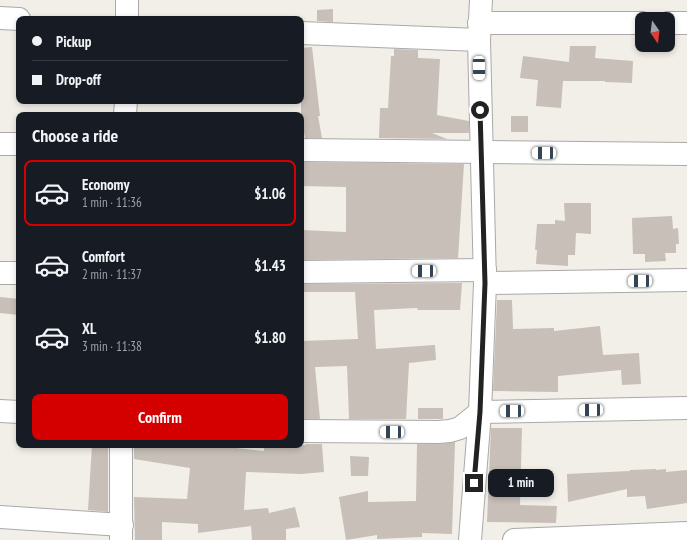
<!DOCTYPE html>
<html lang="en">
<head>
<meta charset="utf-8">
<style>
	body { margin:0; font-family:"PT Sans Narrow",sans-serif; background:#20242c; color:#f1f3f6; height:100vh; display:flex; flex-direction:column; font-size:15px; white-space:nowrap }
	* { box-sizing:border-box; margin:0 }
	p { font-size:13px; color:#9ea1a6 }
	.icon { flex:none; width:22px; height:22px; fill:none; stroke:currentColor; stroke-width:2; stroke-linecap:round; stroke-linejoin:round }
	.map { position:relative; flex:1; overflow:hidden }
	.side { position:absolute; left:16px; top:112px; width:288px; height:336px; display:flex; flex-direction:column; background:#171b24; border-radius:8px; box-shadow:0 2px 6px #0003 }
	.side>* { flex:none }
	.banner { position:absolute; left:16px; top:16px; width:288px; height:88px; border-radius:8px; box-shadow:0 2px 6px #0003; display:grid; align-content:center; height:88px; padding:0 16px; background:#171b24 }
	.needle { width:26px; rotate:166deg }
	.controls { position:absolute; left:635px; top:12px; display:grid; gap:8px }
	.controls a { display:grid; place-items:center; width:40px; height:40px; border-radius:8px; background:#171b24; box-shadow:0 2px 6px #0003; font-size:20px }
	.end { position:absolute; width:18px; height:18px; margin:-9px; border:5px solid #222; background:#fff; box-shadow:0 0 0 2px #fff }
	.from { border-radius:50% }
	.bubble { position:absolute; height:28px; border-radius:8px; background:#171b24; box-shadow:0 2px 6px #0003; font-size:13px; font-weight:600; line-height:28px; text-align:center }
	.car { position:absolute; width:12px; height:24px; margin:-12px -6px; border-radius:5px; box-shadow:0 0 3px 1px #0007; background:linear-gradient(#fff 24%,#345 0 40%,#fff 0 76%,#345 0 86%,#fff 0) }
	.banner b { display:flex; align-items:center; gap:14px; height:38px; font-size:15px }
	.banner b+b { border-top:1px solid #363941 }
	.banner i { width:10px; height:10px; background:#f1f3f6 }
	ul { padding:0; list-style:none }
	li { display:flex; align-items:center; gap:12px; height:66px; margin:0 8px 6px; padding:0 8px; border:2px solid transparent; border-radius:8px }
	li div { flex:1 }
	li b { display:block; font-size:15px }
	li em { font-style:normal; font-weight:600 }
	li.current { border-color:#d40000 }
	li>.icon { width:36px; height:36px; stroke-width:1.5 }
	h2 { padding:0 16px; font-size:18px; line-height:48px }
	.primary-button { display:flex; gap:8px; margin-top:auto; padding:8px 16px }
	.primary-button a { flex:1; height:46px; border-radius:8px; background:#d40000; color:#fff; font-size:16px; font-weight:600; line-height:46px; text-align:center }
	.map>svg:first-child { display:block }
	.building { fill:#c7bfb8 }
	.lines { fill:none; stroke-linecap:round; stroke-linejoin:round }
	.street-casing { stroke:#a9a9a9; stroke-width:24 }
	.street { stroke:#fff; stroke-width:22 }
	.route { stroke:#222; stroke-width:5 }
</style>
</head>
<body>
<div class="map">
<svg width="687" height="540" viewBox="0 0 687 540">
	<rect width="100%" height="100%" fill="#f2efe9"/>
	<g class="building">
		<path d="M333,9V22L317,21V10Z"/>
		<path d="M570,46H596L595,58L633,61L632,83L605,82V81H563L561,108L536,106L538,80L520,78L523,56L569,62Z"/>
		<path d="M312,47L320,116H318L322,138H305L301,118V48Z"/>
		<path d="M394,49L418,50V58L440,59L437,115L469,121V133H432L447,139L379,138L380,108H388L391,56H394Z"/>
		<rect x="511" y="116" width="17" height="16"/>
		<path d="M301,162L464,164L458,258L301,260V230L346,232V187L301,186Z"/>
		<path d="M564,203H591V234L576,233L575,255H568V266L536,264L537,250H535L537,224H555V220L565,221Z"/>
		<path d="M672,216L673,229L678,228L679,244H676V253H665L666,261L645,262V254H633L632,218Z"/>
		<path d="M462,283L460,310H418L417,308L374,310L376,349L435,345L436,360L409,363L406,419H349L347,366L315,367L320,419H304L301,386V341L358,339L355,292H301V284Z"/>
		<path d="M0,297L19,299V315L0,313Z"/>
		<path d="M497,300H512L513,329L554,328V331L600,326L603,355L639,353L641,384L622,385L621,370L558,376V392L493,391Z"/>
		<rect x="418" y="408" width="25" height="11"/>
		<path d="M491,428H522L520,505L557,506L556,523L487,522Z"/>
		<path d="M455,442L452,534L422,533V537L377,539V535L346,540L339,497L368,491V502L416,501L417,444H439Z"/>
		<path d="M306,444H322L324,472L301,474L246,472L244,510L268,508L269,513L295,507L300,527L286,529V540H252L251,526L198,533V524L162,522V540H135L134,497L187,499L190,468L134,459V445H227V447L264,451V445H306Z"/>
		<path d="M92,445H108V512L88,510Z"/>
		<path d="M350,456L369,457L368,476H351Z"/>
		<path d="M656,469V470L666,469V472L687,470V503L647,509L645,496L627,497V489L568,502L567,474L630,471V470Z"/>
	</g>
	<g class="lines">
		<defs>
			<g id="street">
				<path d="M127,0V19"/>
				<path d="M0,18L19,19"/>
				<path d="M479,23H642"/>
				<path d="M668,23H687"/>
				<path d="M301,33L479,40"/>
				<path d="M125,115L126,101"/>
				<path d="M0,144H19"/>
				<path d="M301,150L687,154"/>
				<path d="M301,272L485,270"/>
				<path d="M0,273H19"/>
				<path d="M485,283L687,280"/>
				<path d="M0,411L19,412"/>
				<path d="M301,431L438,432L450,431L460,428L480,412L687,408"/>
				<path d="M121,445V539"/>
				<path d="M0,517L122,525"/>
				<path d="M470,540L480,412L485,283L479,40L481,0"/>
				<path d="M514,540L687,533"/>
			</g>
		</defs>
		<use href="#street" class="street-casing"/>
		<use href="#street" class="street"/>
	</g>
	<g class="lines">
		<path class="route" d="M474,483L480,412L485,283L480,110"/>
	</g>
</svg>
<div class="controls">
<a><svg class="needle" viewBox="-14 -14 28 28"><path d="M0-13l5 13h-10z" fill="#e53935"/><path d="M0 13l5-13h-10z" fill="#9ea1a6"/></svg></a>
</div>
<i class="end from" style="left:480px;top:110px"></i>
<i class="end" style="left:474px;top:483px"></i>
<div class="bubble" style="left:488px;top:469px;width:66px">1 min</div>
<i class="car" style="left:479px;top:68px;rotate:179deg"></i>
<i class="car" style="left:544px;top:153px;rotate:270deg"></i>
<i class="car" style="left:424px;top:271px;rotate:269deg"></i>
<i class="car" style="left:640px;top:281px;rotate:269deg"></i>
<i class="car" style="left:591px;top:410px;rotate:269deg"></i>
<i class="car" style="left:512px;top:411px;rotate:269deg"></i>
<i class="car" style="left:392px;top:432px;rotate:271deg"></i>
<div class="banner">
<b><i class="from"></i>Pickup</b>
<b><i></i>Drop-off</b>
</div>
<section class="side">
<h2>Choose a ride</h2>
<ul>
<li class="current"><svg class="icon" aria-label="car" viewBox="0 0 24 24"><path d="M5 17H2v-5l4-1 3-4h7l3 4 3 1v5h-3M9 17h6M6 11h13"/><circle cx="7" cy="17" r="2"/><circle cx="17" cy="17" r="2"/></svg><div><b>Economy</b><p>1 min · 11:36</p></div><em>$1.06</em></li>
<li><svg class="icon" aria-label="car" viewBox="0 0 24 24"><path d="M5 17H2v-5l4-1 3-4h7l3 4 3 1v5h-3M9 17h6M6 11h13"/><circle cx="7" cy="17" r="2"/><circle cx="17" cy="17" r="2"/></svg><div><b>Comfort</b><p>2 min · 11:37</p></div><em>$1.43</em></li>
<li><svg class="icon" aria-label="car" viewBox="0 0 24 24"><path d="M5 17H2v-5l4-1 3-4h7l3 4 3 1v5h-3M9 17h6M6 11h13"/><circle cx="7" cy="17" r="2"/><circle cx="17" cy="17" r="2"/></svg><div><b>XL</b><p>3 min · 11:38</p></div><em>$1.80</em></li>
</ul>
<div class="primary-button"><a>Confirm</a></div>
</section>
</div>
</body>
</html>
